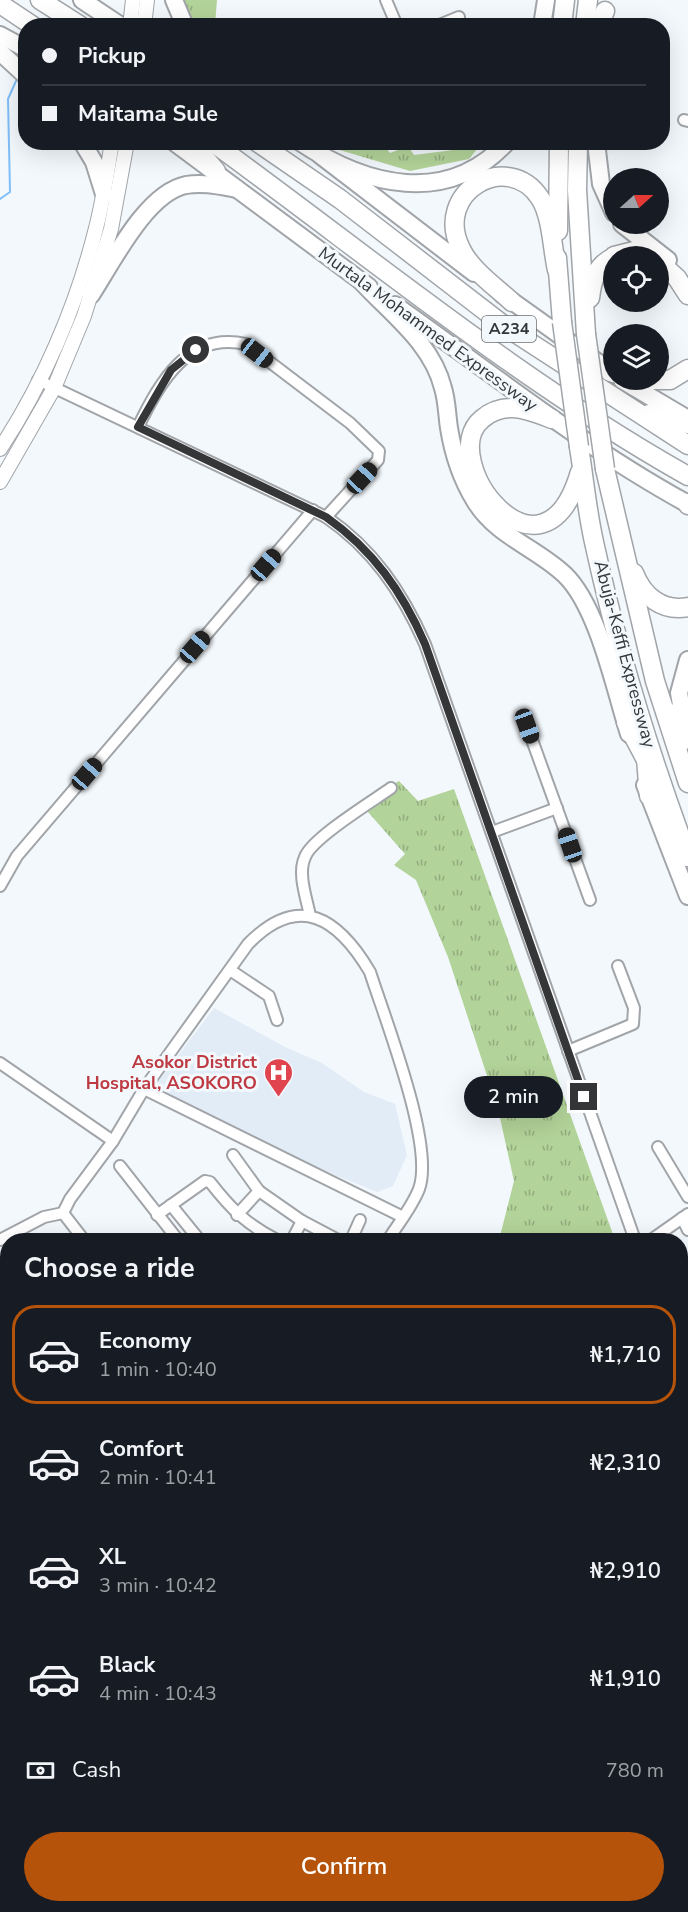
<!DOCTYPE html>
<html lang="en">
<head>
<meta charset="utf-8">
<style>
	body { margin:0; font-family:"Nunito Sans",sans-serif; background:#242831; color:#f1f3f6; height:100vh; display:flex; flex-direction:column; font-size:22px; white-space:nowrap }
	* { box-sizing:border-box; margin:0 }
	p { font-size:20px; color:#9ea1a6 }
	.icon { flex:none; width:33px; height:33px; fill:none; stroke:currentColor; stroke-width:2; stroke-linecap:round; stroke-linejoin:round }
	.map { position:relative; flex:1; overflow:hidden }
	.side { position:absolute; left:0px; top:1233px; width:688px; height:680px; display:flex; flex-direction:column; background:#171b24; border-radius:24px 24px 0 0; box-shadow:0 6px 24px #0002 }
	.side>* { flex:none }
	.guide { position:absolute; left:18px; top:18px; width:652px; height:132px; border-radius:24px; box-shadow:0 6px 24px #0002; display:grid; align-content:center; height:132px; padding:0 24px; background:#171b24 }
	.needle { width:39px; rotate:69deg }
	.controls { position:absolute; left:603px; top:168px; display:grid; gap:12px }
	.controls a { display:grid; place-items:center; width:66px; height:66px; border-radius:50%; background:#171b24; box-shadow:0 6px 24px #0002; font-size:30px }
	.end { position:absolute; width:27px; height:27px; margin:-14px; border:8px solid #343637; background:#fff; box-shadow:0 0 0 3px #fff }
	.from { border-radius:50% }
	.bubble { position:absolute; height:42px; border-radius:21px; background:#171b24; box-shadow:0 6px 24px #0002; font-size:20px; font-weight:600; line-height:42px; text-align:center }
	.car { position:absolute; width:18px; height:36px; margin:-18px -9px; border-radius:8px; box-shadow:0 0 4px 2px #0007; background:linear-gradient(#222 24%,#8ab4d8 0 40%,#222 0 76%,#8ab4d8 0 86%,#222 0) }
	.guide b { display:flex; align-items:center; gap:21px; height:57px; font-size:22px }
	.guide b+b { border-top:2px solid #363941 }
	.guide i { width:15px; height:15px; background:#f1f3f6 }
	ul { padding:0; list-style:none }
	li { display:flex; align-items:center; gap:18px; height:99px; margin:0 12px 9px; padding:0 12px; border:3px solid transparent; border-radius:24px }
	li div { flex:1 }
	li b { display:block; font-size:22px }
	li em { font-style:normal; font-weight:600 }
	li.on { border-color:#b45309 }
	li>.icon { width:54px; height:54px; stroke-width:1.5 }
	h2 { padding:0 24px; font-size:27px; line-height:72px }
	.pay { display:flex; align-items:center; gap:15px; height:66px; padding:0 24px; font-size:22px }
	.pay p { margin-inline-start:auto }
	.cta { display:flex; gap:12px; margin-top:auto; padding:12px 24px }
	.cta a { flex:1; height:69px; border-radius:36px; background:#b45309; color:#fff; font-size:24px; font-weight:600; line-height:69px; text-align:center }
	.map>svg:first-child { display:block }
	.built { fill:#e2ecf7 }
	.grass { fill:url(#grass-tufts) }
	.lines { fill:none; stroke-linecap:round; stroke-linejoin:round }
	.stream { stroke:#7fbef6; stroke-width:2 }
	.minor-casing { stroke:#a1a5a9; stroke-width:14 }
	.secondary-casing { stroke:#a1a5a9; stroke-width:16 }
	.trunk-casing { stroke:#a1a5a9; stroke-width:20 }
	.motorway-casing { stroke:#a1a5a9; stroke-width:21 }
	.minor { stroke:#fff; stroke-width:10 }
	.secondary { stroke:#fff; stroke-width:14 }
	.trunk { stroke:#fff; stroke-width:16 }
	.motorway { stroke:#fff; stroke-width:18 }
	.motorway-bridge-casing { stroke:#a1a5a9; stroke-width:21; stroke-linecap:butt }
	.motorway-bridge { stroke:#fff; stroke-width:18 }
	.route { stroke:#343637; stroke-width:8 }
	.labels { text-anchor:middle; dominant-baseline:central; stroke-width:6; stroke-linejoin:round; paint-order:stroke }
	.shield { fill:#f3f8fc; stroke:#6d7072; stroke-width:1.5 }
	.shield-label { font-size:16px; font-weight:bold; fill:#343637 }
	.street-label { font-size:18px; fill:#343637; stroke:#f3f8fc }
	.health-label { font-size:18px; font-weight:bold; fill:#be3a42; stroke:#f3f8fc; text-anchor:end }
</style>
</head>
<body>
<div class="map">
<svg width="688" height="1912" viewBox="0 0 688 1912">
	<defs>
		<pattern id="grass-tufts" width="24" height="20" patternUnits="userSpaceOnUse" patternTransform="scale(1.5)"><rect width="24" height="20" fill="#b2d399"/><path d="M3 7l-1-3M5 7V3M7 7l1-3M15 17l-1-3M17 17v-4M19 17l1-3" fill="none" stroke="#92ac7e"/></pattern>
	</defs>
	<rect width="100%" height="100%" fill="#f3f8fc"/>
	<path class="built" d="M214,1008L287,1048L322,1063L364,1092L395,1104L407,1155L393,1186L377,1192L294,1158L217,1121L155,1086Z"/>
	<g class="grass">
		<path d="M181,0H217L215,25H194Z"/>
		<path d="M327,143H382L390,153L408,146L414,155L453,150L466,143H482L469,159L410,171L333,148Z"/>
		<path d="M399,781L418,801L454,789L615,1240H499L514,1181L498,1109L448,957L416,880L394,865L405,854L360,803Z"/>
	</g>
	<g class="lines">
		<path class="stream" d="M0,199L10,192L8,99L16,81"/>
		<defs>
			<g id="minor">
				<path d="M386,0L397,26"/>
				<path d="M437,26L459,17"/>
				<path d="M684,120L688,121"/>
				<path d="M38,380L326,517C373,549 402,592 425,644L635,1240"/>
				<path d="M138,427C160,382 188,331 246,344L350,423L379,451L378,460L326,517"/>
				<path d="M527,726L590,900"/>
				<path d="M492,832L557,808"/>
				<path d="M0,886L17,856L313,510"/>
				<path d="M310,916C307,899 297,874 305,857C312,838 373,801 391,788"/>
				<path d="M230,970L269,996L277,1020"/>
				<path d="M568,1051L633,1024L634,1008L618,966"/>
				<path d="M0,1063L113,1141"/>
				<path d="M144,1089L403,1217"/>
				<path d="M658,1147L688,1197"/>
				<path d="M233,1155L259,1191L302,1221L338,1240"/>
				<path d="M120,1166L178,1240"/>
				<path d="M171,1205L197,1237L196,1240"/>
				<path d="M63,1213L84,1240"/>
				<path d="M157,1215L205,1181L210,1182C231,1209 246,1224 277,1240"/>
				<path d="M237,1215L259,1191"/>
				<path d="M682,1218L688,1230"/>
				<path d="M0,1240L44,1217L63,1213L70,1199L113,1141L144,1089L248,944C299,892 338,918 370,972C385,1019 435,1146 419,1189C412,1207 398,1224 388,1240"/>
				<path d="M292,1240L302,1221"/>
				<path d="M351,1240L360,1220"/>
				<path d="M651,1240L688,1214"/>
				<path d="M681,1327L688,1338"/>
				<path d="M0,1572L8,1562"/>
				<path d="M0,1602L8,1590"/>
				<path d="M0,1706L8,1711"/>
				<path d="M681,1723H688"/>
				<path d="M0,1843L8,1847"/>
				<path d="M681,1854L688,1853"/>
				<path d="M96,1905L107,1912"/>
				<path d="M492,1912L502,1905"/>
			</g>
			<g id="secondary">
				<path d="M130,26L133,0"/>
				<path d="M144,26L147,0"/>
				<path d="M0,449C43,384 76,307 95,232C103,203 107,172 112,142"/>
				<path d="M0,482L54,388L84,316L111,229L127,142"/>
				<path d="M681,1456L688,1451"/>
				<path d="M681,1474L688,1469"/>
				<path d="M0,1521L8,1527"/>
				<path d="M0,1541L8,1547"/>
			</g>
			<g id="trunk">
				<path d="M82,0L121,26"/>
				<path d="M174,0L185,26"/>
				<path d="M542,26L546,0"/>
				<path d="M0,35L26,49"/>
				<path d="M0,52L26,76"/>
				<path d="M82,142L94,162L104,194"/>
				<path d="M174,142L369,287"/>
				<path d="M300,142C366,186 447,207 507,142"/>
				<path d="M596,142L601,184L614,213"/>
				<path d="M320,155L474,273"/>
				<path d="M622,224L668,260"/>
				<path d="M361,281C391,314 432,343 443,388C447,401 447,415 449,428C453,453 462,480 475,501C496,536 537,548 565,575C598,607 615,690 629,734"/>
				<path d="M502,294L614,374"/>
				<path d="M91,295C112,263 146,193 186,185C204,182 220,186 237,189"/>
				<path d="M395,305C491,373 584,447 688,504"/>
				<path d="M622,380L688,419"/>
				<path d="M684,722L679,693L688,660"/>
				<path d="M645,785L688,896"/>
			</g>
			<g id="motorway">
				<path d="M40,0L81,26"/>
				<path d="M0,4L33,26"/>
				<path d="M562,26L565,0"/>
				<path d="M585,26L588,0"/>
				<path d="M599,26L605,11"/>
				<path d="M191,142L216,171"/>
				<path d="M212,142C369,256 519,381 688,476"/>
				<path d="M257,142L340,199L506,327L688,445"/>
				<path d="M578,142L577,190L586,334"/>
				<path d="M558,231L559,142"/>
				<path d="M614,256L634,251L651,256"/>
				<path d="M557,258L562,322"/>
				<path d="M658,261L677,278L688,295"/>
				<path d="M590,298C592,281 596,265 614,257"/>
				<path d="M512,302C496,287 471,270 461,249C432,192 508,149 540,198C552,217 552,248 557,270"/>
				<path d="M610,372L614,373"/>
				<path d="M644,380H670L688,369"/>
				<path d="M649,414L688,424"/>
				<path d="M552,419C539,414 525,408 512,408C501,408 490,412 482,419C434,458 542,601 580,472"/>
				<path d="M579,447C584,478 587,511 594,542C617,648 650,755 688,857"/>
				<path d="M605,469L655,681L688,783"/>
				<path d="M687,503L688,505"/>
				<path d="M634,573C643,596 662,612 688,607"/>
				<path d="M626,722L646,760"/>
				<path d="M680,743V709"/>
				<path d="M646,758L649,796"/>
			</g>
		</defs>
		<use href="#minor" class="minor-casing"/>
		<use href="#secondary" class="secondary-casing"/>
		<use href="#trunk" class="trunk-casing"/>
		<use href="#motorway" class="motorway-casing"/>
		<use href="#minor" class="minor"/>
		<use href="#secondary" class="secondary"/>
		<use href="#trunk" class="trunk"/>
		<use href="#motorway" class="motorway"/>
		<defs>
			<g id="motorway-bridge">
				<path d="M562,322L579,447"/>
				<path d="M586,334L605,469"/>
			</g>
		</defs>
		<use href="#motorway-bridge" class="motorway-bridge-casing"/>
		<use href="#motorway-bridge" class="motorway-bridge"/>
	</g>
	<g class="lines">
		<path class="route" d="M196,350L171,370L138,427L326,517C373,550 402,591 425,644L584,1097"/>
	</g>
	<defs>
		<symbol id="hospital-pin" viewBox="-11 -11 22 30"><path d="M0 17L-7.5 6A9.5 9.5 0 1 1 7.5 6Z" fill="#e0444e" stroke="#f3f8fc"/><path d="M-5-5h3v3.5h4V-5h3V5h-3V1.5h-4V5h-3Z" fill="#fff"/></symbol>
	</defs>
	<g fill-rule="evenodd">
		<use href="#hospital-pin" x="262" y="1056" width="33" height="45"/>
	</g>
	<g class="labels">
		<rect class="shield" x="482" y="316" width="54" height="26" rx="4.5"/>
		<g class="shield-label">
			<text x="509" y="329">A234</text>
		</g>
		<g class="street-label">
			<text transform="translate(428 329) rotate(36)">Murtala Mohammed Expressway</text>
			<text transform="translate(625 654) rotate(75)">Abuja-Keffi Expressway</text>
		</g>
		<g class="health-label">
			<text x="257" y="1062">Asokor District<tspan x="257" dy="21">Hospital, ASOKORO</tspan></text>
		</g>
	</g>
</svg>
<div class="controls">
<a><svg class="needle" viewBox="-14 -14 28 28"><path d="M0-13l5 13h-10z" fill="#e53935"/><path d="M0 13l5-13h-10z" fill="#9ea1a6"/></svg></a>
<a><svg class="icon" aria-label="locate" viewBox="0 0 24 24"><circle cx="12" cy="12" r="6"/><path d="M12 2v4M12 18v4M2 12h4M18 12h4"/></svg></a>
<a><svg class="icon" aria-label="layers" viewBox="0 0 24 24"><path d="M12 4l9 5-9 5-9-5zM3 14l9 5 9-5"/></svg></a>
</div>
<i class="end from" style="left:196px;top:350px"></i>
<i class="end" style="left:584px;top:1097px"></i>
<div class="bubble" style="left:464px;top:1076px;width:99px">2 min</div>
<i class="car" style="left:257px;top:353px;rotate:128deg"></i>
<i class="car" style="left:362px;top:478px;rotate:43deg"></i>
<i class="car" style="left:266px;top:565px;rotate:41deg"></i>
<i class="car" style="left:195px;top:647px;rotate:41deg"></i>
<i class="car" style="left:527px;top:726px;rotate:160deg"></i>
<i class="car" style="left:87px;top:774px;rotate:41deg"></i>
<i class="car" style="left:570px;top:845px;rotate:341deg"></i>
<div class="guide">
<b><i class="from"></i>Pickup</b>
<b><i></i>Maitama Sule</b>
</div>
<section class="side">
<h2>Choose a ride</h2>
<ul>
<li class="on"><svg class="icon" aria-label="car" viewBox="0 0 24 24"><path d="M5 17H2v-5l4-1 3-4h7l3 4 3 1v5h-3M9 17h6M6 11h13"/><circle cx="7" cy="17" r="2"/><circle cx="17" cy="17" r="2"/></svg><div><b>Economy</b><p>1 min · 10:40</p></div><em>₦1,710</em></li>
<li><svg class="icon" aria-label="car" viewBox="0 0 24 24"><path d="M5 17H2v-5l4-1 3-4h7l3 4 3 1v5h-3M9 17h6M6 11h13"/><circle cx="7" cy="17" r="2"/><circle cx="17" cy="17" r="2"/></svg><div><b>Comfort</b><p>2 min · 10:41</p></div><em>₦2,310</em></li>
<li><svg class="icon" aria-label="car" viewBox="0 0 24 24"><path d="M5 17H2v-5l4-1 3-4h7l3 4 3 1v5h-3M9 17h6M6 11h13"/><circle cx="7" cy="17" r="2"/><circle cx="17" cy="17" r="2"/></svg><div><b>XL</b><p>3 min · 10:42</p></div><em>₦2,910</em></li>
<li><svg class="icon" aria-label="car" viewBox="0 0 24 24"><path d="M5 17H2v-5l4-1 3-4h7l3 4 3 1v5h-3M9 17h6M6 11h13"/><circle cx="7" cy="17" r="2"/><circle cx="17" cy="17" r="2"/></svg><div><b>Black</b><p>4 min · 10:43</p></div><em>₦1,910</em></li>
</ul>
<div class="pay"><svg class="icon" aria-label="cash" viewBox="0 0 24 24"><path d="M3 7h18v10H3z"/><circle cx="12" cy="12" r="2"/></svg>Cash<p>780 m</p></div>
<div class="cta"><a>Confirm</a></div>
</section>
</div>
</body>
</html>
